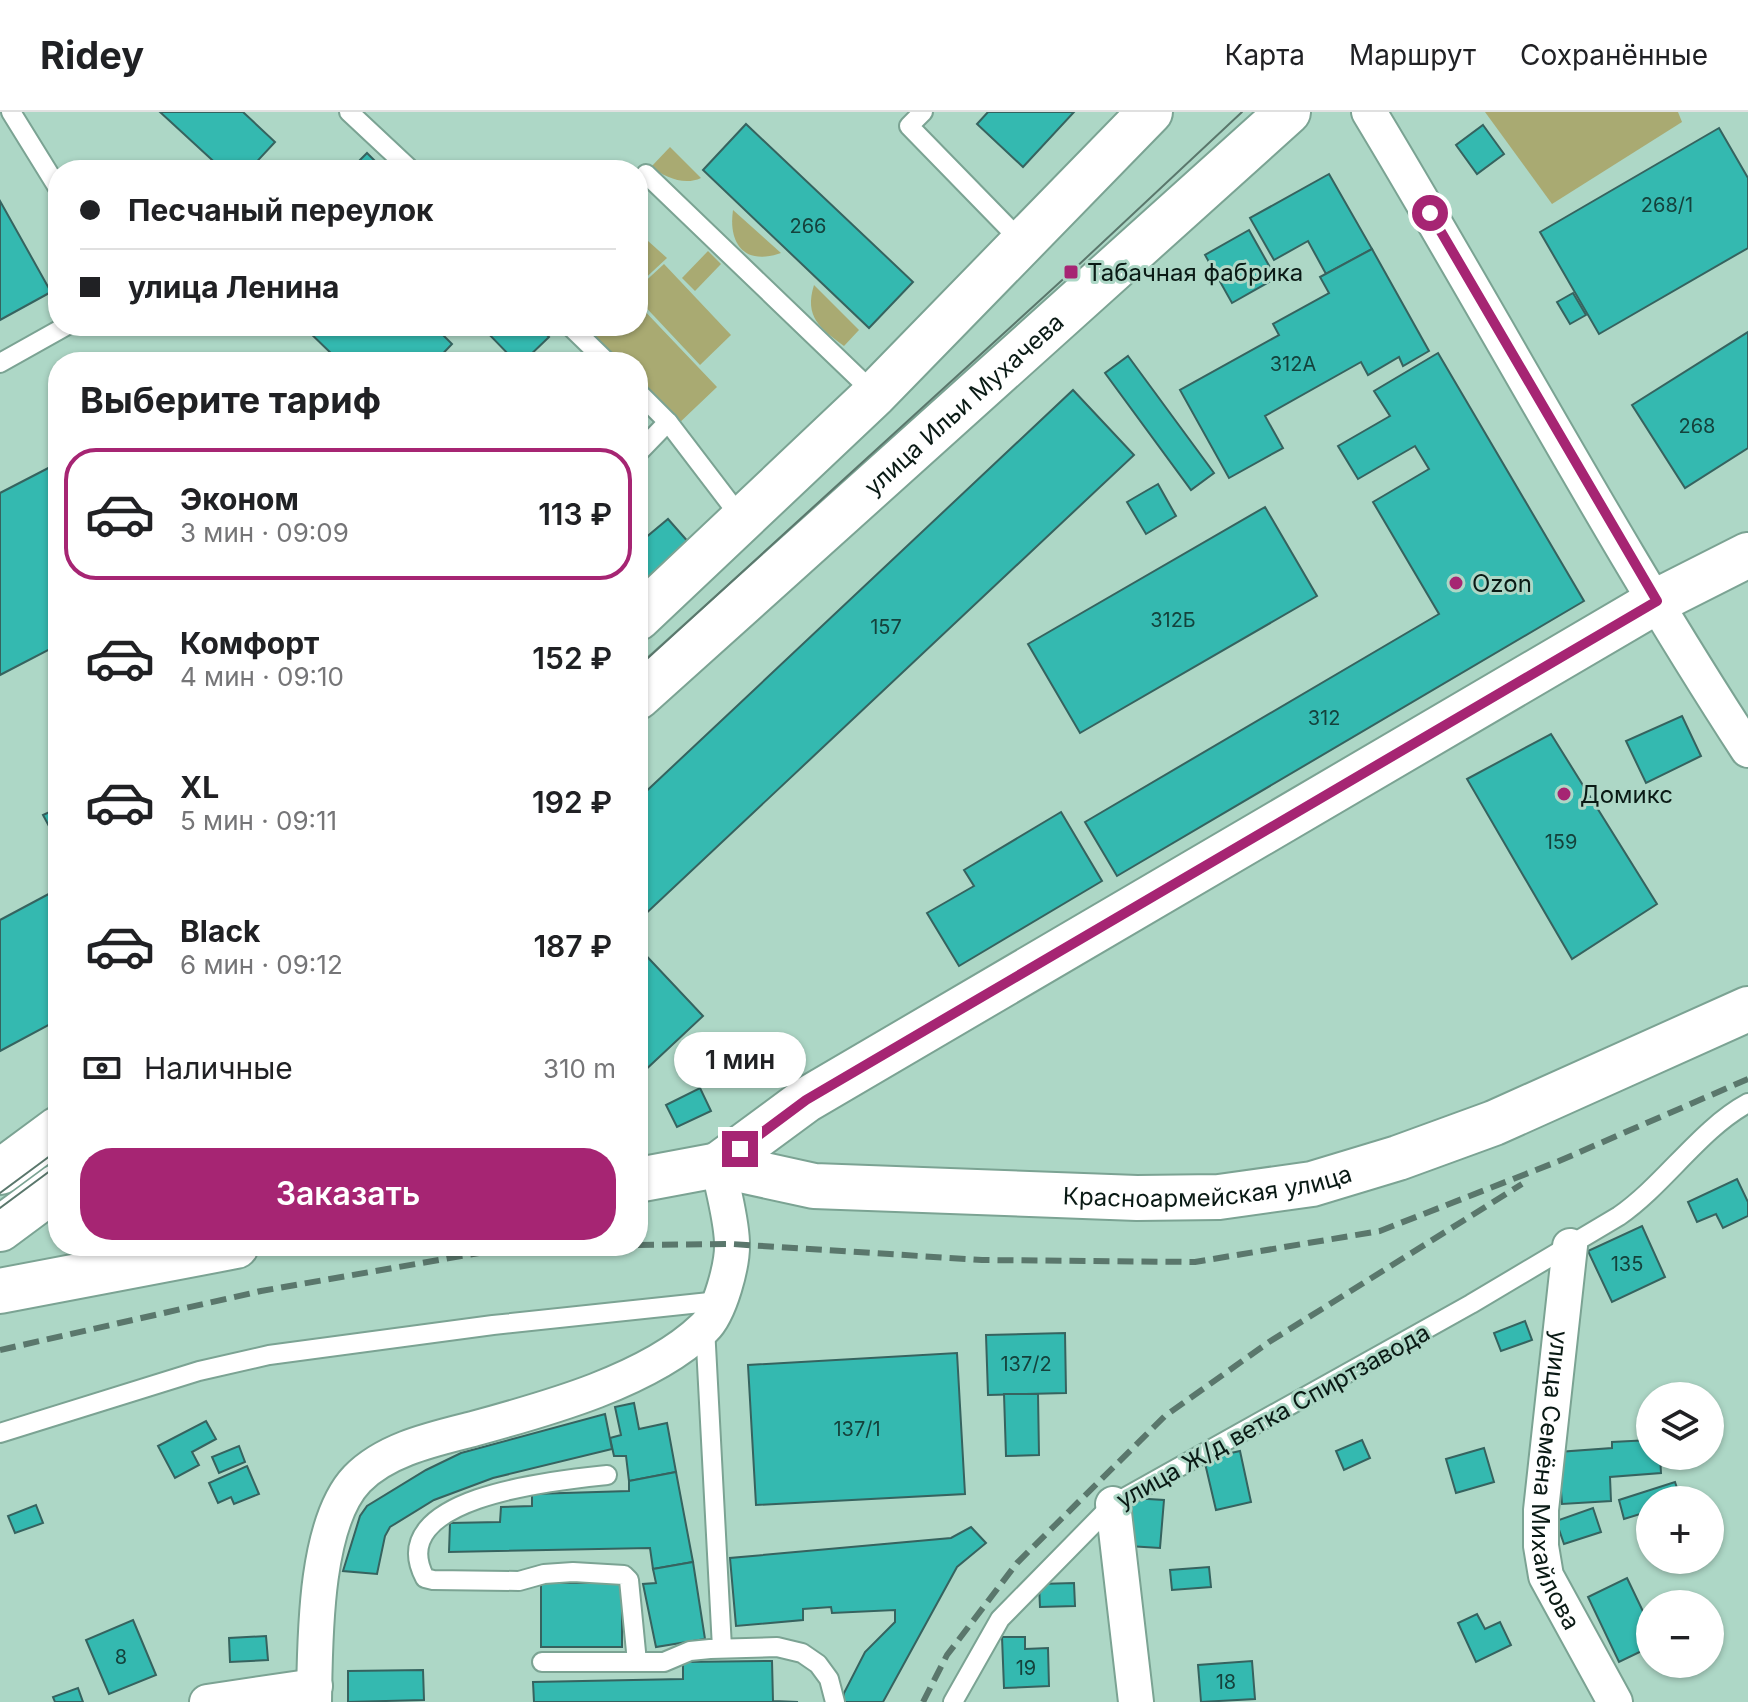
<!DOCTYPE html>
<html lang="ru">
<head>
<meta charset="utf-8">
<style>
	body { margin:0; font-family:Inter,sans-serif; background:#f2f2f2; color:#202124; height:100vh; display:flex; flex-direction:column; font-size:30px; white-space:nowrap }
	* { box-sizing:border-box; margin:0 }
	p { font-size:26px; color:#757577 }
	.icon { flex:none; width:44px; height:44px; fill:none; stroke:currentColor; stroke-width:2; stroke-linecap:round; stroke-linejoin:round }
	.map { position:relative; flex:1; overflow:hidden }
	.side { position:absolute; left:48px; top:240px; width:600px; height:904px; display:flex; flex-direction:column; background:#fff; border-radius:32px; box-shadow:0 2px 6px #0004 }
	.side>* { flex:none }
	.top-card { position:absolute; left:48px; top:48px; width:600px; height:176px; border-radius:32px; box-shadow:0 2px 6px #0004; display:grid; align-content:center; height:176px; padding:0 32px; background:#fff }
	.fabs { position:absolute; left:1636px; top:1270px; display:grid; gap:16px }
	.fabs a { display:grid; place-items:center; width:88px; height:88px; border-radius:50%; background:#fff; box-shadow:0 2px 6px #0004; font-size:40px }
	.end { position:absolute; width:36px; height:36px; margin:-18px; border:10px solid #a62573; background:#fff; box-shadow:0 0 0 4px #fff }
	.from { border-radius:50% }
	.bubble { position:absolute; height:56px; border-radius:28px; background:#fff; box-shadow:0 2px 6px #0004; font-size:26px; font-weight:600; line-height:56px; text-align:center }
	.top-card b { display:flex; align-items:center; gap:28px; height:76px; font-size:30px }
	.top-card b+b { border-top:2px solid #e0e0e0 }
	.top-card i { width:20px; height:20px; background:#202124 }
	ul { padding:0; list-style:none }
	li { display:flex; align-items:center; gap:24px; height:132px; margin:0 16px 12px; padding:0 16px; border:4px solid transparent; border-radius:32px }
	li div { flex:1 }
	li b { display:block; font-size:30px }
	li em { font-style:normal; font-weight:600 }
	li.current { border-color:#a62573 }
	li>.icon { width:72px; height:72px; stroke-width:1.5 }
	h2 { padding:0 32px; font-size:36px; line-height:96px }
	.pay { display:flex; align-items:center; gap:20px; height:88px; padding:0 32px; font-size:30px }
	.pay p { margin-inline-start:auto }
	.action { display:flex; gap:16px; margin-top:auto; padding:16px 32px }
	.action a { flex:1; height:92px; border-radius:32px; background:#a62573; color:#fff; font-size:32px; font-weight:600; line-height:92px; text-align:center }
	header { display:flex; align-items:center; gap:48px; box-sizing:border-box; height:112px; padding:0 40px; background:#fff; border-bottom:2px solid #e0e0e0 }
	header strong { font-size:38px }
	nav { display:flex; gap:44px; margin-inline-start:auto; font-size:28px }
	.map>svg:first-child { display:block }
	.green { fill:#a9aa72 }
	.building { fill:#34b9b0; stroke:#36635f; stroke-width:2 }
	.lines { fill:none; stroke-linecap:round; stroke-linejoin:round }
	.lane-casing { stroke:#7ba393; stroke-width:22 }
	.street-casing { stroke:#7ba393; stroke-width:38 }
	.secondary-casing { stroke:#7ba393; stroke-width:48 }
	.lane { stroke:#fff; stroke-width:18 }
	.street { stroke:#fff; stroke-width:34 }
	.secondary { stroke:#fff; stroke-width:44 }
	.tram { stroke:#5a776c; stroke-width:2 }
	.rail { stroke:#5a776c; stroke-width:6; stroke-dasharray:16 8; stroke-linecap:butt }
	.route { stroke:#a62573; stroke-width:10 }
	.poi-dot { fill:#a62573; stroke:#add7c6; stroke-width:3 }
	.labels { text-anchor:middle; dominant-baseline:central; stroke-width:6; stroke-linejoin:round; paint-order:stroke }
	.number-label { font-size:20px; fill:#14423c }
	.poi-label { font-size:24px; fill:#0a1a15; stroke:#add7c6; text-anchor:start }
	.street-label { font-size:24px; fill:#0a1a15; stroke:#add7c6 }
</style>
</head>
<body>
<header>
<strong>Ridey</strong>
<nav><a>Карта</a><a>Маршрут</a><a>Сохранённые</a></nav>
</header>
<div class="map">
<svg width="1748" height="1590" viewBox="0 0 1748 1590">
	<rect width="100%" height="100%" fill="#add7c6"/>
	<g class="green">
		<path d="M1485,0H1678L1682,10L1552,92Z"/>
		<path d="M670,35L701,66C684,74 665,65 651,55Z"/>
		<path d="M733,98L781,141C745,154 728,132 733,98Z"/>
		<path d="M638,120L667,146L638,173Z"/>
		<path d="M708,139L721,152L695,179L682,166Z"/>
		<path d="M664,152L731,223L700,253L638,187V176Z"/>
		<path d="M814,173L859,218L844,234C820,216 804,205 814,173Z"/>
		<path d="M638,192L717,275L676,314L638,274V250H615L581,214H638Z"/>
	</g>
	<g class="building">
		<path d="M160,0H243L275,30L249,58H223Z"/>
		<path d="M988,0H1074L1023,55L977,12Z"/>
		<path d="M746,12L913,170L869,216L703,58Z"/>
		<path d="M1483,13L1504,42L1477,62L1456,33Z"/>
		<path d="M1719,16L1748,66V136L1599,222L1540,120Z"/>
		<path d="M367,41L384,58H350Z"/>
		<path d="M1329,62L1372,137L1326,162L1308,129L1274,148L1250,106Z"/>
		<path d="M0,89L51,180L0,208Z"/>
		<path d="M1249,118L1276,166L1232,191L1205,143Z"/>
		<path d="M1372,137L1429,239L1403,254L1399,245L1368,263L1361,250L1265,304L1283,336L1229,366L1180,278L1279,223L1273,212L1329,181L1320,165Z"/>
		<path d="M1573,181L1586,203L1570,212L1557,190Z"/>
		<path d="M303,214H434L452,232L435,250H340Z"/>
		<path d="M481,214H537L549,225L523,250H516Z"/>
		<path d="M1748,220V336L1685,376L1632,293Z"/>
		<path d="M1438,241L1584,489L1117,764L1085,710L1439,502L1373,390L1429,357L1415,334L1358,367L1338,334L1390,304L1374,279Z"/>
		<path d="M1128,244L1214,361L1191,378L1105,261Z"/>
		<path d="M1073,278L1134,343L638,809V687Z"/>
		<path d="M58,351V533L0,563V381Z"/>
		<path d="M1158,372L1176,404L1146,422L1127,390Z"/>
		<path d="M1265,395L1317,484L1080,621L1028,532Z"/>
		<path d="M668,407L690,432L638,475V432Z"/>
		<path d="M1682,604L1701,644L1646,671L1626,629Z"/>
		<path d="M1551,622L1657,792L1572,847L1467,667Z"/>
		<path d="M58,696V731L43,703Z"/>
		<path d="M1061,700L1102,769L959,854L927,801L974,774L964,758Z"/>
		<path d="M58,777V908L0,939V808Z"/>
		<path d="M638,835L703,904L641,962L638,959Z"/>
		<path d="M700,976L711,999L677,1015L666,993Z"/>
		<path d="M1737,1067L1748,1090V1104L1723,1116L1716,1102L1697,1110L1688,1090Z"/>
		<path d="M1642,1114L1665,1165L1612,1190L1588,1139Z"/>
		<path d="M1525,1209L1532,1228L1501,1239L1494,1221Z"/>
		<path d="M1065,1221L1066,1281L988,1283L986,1223Z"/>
		<path d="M957,1241L965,1382L756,1393L748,1253Z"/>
		<path d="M1004,1282H1038L1039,1343L1006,1344Z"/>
		<path d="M634,1291L639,1317L667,1311L676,1360L629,1369L626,1344H614L610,1326L621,1323L615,1295Z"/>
		<path d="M605,1302L612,1337L493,1366L434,1388L390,1415L385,1424L377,1462L343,1459L360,1404L367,1394L426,1358L461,1341Z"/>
		<path d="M206,1309L216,1327L192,1340L199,1353L175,1366L158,1334Z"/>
		<path d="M1362,1328L1370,1346L1344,1358L1336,1339Z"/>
		<path d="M1650,1328V1344H1660L1661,1361L1610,1365L1611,1389L1562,1392L1558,1340L1612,1336V1330Z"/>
		<path d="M239,1334L245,1350L219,1361L212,1345Z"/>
		<path d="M1484,1336L1494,1370L1456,1381L1446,1347Z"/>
		<path d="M1240,1339L1251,1390L1216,1398L1204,1347Z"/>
		<path d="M247,1354L259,1382L234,1392L231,1385L218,1391L209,1371Z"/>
		<path d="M676,1360L693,1450L653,1457L650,1436L449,1440L450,1411L500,1410L501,1395L532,1394V1382L629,1379V1369Z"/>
		<path d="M1675,1370L1681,1388H1650V1399L1624,1407L1619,1388Z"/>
		<path d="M1132,1386L1164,1388L1160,1436L1128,1434Z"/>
		<path d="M36,1393L43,1411L15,1421L8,1404Z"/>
		<path d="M1593,1396L1601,1420L1564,1432L1556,1409Z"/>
		<path d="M971,1415L986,1431L957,1455L883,1590H843L844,1581L865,1540L895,1510V1498L832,1501L831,1495L803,1497V1508L736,1514L730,1446L951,1426Z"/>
		<path d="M693,1450L705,1527L656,1535L643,1472L656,1471L653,1457Z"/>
		<path d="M1209,1455L1211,1475L1172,1478L1170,1458Z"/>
		<path d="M1627,1466L1650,1514V1535L1619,1550L1588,1485Z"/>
		<rect x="541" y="1471" width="81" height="64"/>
		<path d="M1074,1471L1075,1494L1040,1495L1039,1472Z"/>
		<path d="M1477,1502L1485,1517L1500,1510L1511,1533L1476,1550L1458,1511Z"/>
		<path d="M133,1508L156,1563L109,1582L86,1528Z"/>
		<path d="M266,1524L268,1548L230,1550L229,1526Z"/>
		<path d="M1002,1525H1025V1537L1048,1536L1049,1574L1004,1576Z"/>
		<path d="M772,1549L773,1589L798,1590H534L533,1570L683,1567V1550Z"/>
		<path d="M1252,1549L1255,1587L1201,1590L1198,1553Z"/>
		<path d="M423,1558L424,1588L348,1590V1559Z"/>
		<path d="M78,1576L83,1590H55L53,1585Z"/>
	</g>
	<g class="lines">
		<defs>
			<g id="lane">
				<path d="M11,0L58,76"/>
				<path d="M349,0L411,58"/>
				<path d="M923,0L909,14L1023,131"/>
				<path d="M646,62L875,282"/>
				<path d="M570,214L607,250"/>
				<path d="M0,251L66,214"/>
				<path d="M638,280L668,310L742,407"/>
				<path d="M638,341L668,310"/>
				<path d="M705,1215L722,1536"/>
				<path d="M0,1321L199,1259L269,1243L493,1213L719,1189"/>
				<path d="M607,1363C560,1368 381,1384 425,1466L433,1468L519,1469L544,1462L573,1460L624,1463L629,1468L637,1550"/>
				<path d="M542,1550H664L690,1539L710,1537L777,1535L802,1541L818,1552L829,1567L835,1590"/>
				<path d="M953,1590L1000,1507L1113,1392L1471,1192L1619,1104C1665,1072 1700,1017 1748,991"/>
			</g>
			<g id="street">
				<path d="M1369,0C1497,212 1613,431 1748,638"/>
				<path id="s1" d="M1570,1134L1541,1398V1434L1546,1464L1615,1590"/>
				<path d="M1113,1392L1136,1590"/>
				<path d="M207,1590L315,1574"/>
				<path d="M314,1590C315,1530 314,1412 357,1367C386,1337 434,1327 473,1317C546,1297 649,1269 704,1216C720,1201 733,1152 732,1130C731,1105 723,1078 718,1053"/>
			</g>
			<g id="secondary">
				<path d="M638,506L875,282L1150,0"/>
				<path id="s2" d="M638,585L1288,0"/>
				<path d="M718,1053L806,988L1657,489L1748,443"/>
				<path d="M0,1060L58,1017"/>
				<path id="s3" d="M638,1068L718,1053L814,1074L1137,1086L1219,1085L1312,1072L1398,1046L1494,1011L1748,897"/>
				<path d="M0,1117L58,1074"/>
				<path d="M0,1179L236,1134"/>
			</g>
		</defs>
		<use href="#lane" class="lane-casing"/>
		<use href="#street" class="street-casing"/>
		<use href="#secondary" class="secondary-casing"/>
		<use href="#lane" class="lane"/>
		<use href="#street" class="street"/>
		<use href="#secondary" class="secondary"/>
		<g class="tram">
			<path d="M638,555L1071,160L1242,0"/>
			<path d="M0,1081L58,1038"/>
			<path d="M0,1096L58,1053"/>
		</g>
		<g class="rail">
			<path d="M638,1133L732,1132L982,1148L1195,1150L1380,1119L1559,1049L1748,967"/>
			<path d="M0,1238L261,1179L519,1134H543"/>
			<path d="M923,1590L947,1543L1017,1451L1165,1304L1269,1230L1522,1072"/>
		</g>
	</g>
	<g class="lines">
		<path class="route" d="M740,1037L806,988L1657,489L1430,101"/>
	</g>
	<g class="poi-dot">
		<rect x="1063" y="152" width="16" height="16" rx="4"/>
		<circle cx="1456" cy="471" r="8"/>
		<circle cx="1564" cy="682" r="8"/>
	</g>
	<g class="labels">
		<g class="number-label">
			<text x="1667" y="93">268/1</text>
			<text x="808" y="114">266</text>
			<text x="1293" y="252">312А</text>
			<text x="1697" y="314">268</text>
			<text x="1173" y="508">312Б</text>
			<text x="886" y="515">157</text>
			<text x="1324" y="606">312</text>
			<text x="1561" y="730">159</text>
			<text x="1627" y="1152">135</text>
			<text x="1026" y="1252">137/2</text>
			<text x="857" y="1317">137/1</text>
			<text x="121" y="1545">8</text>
			<text x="1026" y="1556">19</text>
			<text x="1226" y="1570">18</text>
		</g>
		<g class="poi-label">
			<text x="1087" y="160">Табачная фабрика</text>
			<text x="1472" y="471">Ozon</text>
			<text x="1580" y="682">Домикс</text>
		</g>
		<g class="street-label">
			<text stroke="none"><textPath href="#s2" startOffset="438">улица Ильи Мухачева</textPath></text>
			<text stroke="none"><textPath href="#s3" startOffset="574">Красноармейская улица</textPath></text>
			<text transform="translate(1273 1304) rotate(-29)">улица Ж/д ветка Спиртзавода</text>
			<text stroke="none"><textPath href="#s1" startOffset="238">улица Семёна Михайлова</textPath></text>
		</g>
	</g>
</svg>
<div class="fabs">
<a><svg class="icon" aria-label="layers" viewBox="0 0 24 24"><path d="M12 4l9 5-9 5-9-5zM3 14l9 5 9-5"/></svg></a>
<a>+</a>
<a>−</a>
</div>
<i class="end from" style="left:1430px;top:101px"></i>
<i class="end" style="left:740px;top:1037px"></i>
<div class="bubble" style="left:674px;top:920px;width:132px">1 мин</div>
<div class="top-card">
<b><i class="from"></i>Песчаный переулок</b>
<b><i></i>улица Ленина</b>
</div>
<section class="side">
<h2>Выберите тариф</h2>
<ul>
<li class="current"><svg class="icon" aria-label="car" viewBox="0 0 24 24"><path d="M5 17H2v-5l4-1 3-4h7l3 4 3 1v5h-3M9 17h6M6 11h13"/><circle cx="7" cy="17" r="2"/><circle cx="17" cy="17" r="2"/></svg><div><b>Эконом</b><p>3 мин · 09:09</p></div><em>113 ₽</em></li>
<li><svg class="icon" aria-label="car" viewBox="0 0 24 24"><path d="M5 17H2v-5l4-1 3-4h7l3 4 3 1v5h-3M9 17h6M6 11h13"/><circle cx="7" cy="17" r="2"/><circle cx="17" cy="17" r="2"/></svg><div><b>Комфорт</b><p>4 мин · 09:10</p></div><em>152 ₽</em></li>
<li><svg class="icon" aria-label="car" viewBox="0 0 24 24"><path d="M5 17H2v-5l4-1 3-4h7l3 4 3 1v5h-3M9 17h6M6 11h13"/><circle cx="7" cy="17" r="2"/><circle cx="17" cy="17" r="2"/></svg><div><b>XL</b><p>5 мин · 09:11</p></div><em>192 ₽</em></li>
<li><svg class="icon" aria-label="car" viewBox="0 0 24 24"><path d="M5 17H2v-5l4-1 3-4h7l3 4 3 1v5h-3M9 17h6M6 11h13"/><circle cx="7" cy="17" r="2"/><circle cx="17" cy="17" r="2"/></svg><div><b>Black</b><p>6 мин · 09:12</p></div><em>187 ₽</em></li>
</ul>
<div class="pay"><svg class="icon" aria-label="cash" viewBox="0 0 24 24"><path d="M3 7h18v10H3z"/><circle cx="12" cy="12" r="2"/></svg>Наличные<p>310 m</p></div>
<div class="action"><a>Заказать</a></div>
</section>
</div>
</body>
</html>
